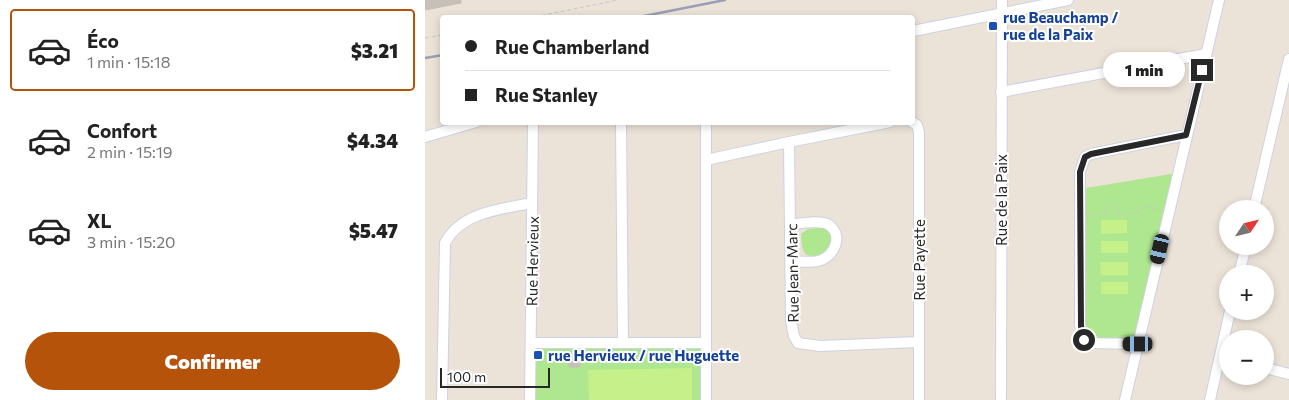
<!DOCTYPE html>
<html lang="fr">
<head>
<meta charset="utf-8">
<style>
	body { margin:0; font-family:Commissioner,sans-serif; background:#f2f2f2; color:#222; height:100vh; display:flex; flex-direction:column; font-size:19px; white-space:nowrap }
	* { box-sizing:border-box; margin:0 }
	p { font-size:16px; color:#767676 }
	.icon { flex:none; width:28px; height:28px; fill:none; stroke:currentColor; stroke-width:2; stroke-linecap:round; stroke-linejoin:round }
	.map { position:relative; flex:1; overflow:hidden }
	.panel { display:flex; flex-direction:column; background:#fff; width:425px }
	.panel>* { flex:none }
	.guide { position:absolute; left:15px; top:15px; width:475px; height:110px; border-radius:5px; box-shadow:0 2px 8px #0003; display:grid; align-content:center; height:110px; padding:0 25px; background:#fff }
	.needle { width:32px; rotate:55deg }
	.tools { position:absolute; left:794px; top:200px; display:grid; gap:10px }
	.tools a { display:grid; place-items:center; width:55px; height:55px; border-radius:50%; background:#fff; box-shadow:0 2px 8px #0003; font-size:25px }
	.scale { position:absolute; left:15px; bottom:12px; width:110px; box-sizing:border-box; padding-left:5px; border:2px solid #282828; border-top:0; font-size:14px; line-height:18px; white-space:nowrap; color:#282828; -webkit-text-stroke:4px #fff; paint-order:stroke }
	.end { position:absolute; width:22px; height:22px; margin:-11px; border:6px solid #282828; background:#fff; box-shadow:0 0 0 2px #fff }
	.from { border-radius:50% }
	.bubble { position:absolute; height:35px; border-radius:18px; background:#fff; box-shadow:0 2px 8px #0003; font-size:16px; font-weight:800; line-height:35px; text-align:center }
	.car { position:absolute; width:15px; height:30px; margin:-15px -8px; border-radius:6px; box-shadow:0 0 4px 1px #0007; background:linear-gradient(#222 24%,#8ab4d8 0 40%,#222 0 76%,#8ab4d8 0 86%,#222 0) }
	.guide b { display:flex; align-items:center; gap:18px; height:48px; font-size:19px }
	.guide b+b { border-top:1px solid #e0e0e0 }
	.guide i { width:12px; height:12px; background:#222 }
	ul { padding:9px 0 0; list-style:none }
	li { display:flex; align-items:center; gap:15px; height:82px; margin:0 10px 8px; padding:0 15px; border:2px solid transparent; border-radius:5px }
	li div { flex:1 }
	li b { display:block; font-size:19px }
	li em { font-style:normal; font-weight:800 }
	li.on { border-color:#b45309 }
	li>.icon { width:45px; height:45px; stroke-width:1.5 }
	.primary-button { display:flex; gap:10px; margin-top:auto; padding:10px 25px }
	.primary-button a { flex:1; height:58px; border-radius:30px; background:#b45309; color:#fff; font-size:20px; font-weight:800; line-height:58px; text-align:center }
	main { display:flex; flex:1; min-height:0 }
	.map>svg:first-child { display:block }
	.green { fill:#aee78f }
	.pitch { fill:#c5f08a }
	.building { fill:#c7c0b8; stroke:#c7bfb2 }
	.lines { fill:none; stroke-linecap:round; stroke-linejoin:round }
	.minor-casing { stroke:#cdd1e2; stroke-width:12 }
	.path { stroke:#c7c7c7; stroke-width:1; stroke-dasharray:4 2.5; stroke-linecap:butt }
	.minor { stroke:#fff; stroke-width:10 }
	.rail { stroke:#9b9eb4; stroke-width:2.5 }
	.route { stroke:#282828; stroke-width:6 }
	.transit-dot { fill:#1a4fb4; stroke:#fff; stroke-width:2 }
	.labels { text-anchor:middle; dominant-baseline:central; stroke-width:4; stroke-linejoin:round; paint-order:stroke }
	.transit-label { font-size:15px; font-weight:bold; fill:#164399; stroke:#fff; text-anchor:start }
	.street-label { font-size:15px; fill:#282828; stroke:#fff }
</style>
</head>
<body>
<main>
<section class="panel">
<ul>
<li class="on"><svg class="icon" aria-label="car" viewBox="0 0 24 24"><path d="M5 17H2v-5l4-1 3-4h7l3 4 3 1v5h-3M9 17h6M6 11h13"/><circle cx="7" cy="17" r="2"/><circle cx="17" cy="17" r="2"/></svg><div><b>Éco</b><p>1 min · 15:18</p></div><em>$3.21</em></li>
<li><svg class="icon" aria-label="car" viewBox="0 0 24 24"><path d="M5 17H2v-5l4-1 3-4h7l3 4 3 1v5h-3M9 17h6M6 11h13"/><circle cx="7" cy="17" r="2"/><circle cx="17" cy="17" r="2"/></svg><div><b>Confort</b><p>2 min · 15:19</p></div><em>$4.34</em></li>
<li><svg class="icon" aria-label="car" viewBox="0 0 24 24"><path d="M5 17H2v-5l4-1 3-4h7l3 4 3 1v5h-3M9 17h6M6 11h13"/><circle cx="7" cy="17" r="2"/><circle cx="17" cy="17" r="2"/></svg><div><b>XL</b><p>3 min · 15:20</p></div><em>$5.47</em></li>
</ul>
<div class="primary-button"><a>Confirmer</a></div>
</section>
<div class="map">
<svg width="864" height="400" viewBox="0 0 864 400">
	<rect width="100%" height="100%" fill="#ece3d8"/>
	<g class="green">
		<path d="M752,173L712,344L659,339L655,189Z"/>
		<path d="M402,227L409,243L402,255C380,257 377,258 376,234L383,229Z"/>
		<path d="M105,343H281V400H104Z"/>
	</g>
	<g class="pitch">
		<path d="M676,220H702V233L676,234Z"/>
		<rect x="676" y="241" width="27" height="12"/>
		<path d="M675,262H703V275H676Z"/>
		<rect x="676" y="282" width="27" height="12"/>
		<path d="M267,368V400H164L163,370Z"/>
	</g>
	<g class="building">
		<path d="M0,0H36V3L0,10Z"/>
		<rect x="144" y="356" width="11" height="11"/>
	</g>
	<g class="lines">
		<defs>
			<g id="minor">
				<path d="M488,31L643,0"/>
				<path d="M576,92L781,54"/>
				<path d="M196,122L198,343"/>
				<path d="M281,122V400"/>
				<path d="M487,122L492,125L494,132V400"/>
				<path d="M0,137L51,122"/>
				<path d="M364,142L366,321L369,336L373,343L395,346L493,342"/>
				<path d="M281,160L364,142L465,122"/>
				<path d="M829,209L864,59"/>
				<path d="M366,225C374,223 398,220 404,225C419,236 409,257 393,261C385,263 374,261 366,261"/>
				<path d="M814,274L821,246"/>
				<path d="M106,343H281"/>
				<path d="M713,344L663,343L659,339L655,326V172L660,157L666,154L761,135"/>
				<path d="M840,368L864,374"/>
				<path d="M17,400L20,243C36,212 76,209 107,203"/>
				<path d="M105,400L108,122"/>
				<path d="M576,400L577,0"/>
				<path d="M700,400L794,0"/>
				<path d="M785,400L805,311"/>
			</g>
		</defs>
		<use href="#minor" class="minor-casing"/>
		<g class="path">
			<path d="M104,18L193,0"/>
			<path d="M0,38L18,35"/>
			<path d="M665,214H680L682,207L687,204L692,207V213H710L718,207H723L735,211"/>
		</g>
		<use href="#minor" class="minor"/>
		<g class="rail">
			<path d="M209,18L300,0"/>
			<path d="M0,58L18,55"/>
		</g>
	</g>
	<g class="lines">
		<path class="route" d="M659,340L656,326L655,172L660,157L666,154L761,135L777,70"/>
	</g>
	<g class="transit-dot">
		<rect x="563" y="21" width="10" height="10" rx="2.5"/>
		<rect x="108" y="350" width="10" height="10" rx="2.5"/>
	</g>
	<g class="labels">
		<g class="transit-label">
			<text x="578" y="17">rue Beauchamp /<tspan x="578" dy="17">rue de la Paix</tspan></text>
			<text x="123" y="355">rue Hervieux / rue Huguette</text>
		</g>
		<g class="street-label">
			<text transform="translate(576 200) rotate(-90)">Rue de la Paix</text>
			<text transform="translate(494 260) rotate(-90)">Rue Payette</text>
			<text transform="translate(107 261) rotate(-89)">Rue Hervieux</text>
			<text transform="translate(367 273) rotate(-91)">Rue Jean-Marc</text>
		</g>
	</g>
</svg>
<div class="tools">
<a><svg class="needle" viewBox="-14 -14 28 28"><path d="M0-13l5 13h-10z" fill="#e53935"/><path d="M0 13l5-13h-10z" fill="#767676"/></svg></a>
<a>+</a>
<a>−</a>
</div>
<div class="scale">100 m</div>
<i class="end from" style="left:659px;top:340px"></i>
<i class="end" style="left:777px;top:70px"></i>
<div class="bubble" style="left:678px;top:52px;width:82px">1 min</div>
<i class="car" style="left:735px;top:249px;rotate:193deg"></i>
<i class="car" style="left:713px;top:344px;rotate:270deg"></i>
<div class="guide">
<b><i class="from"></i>Rue Chamberland</b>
<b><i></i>Rue Stanley</b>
</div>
</div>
</main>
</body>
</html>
